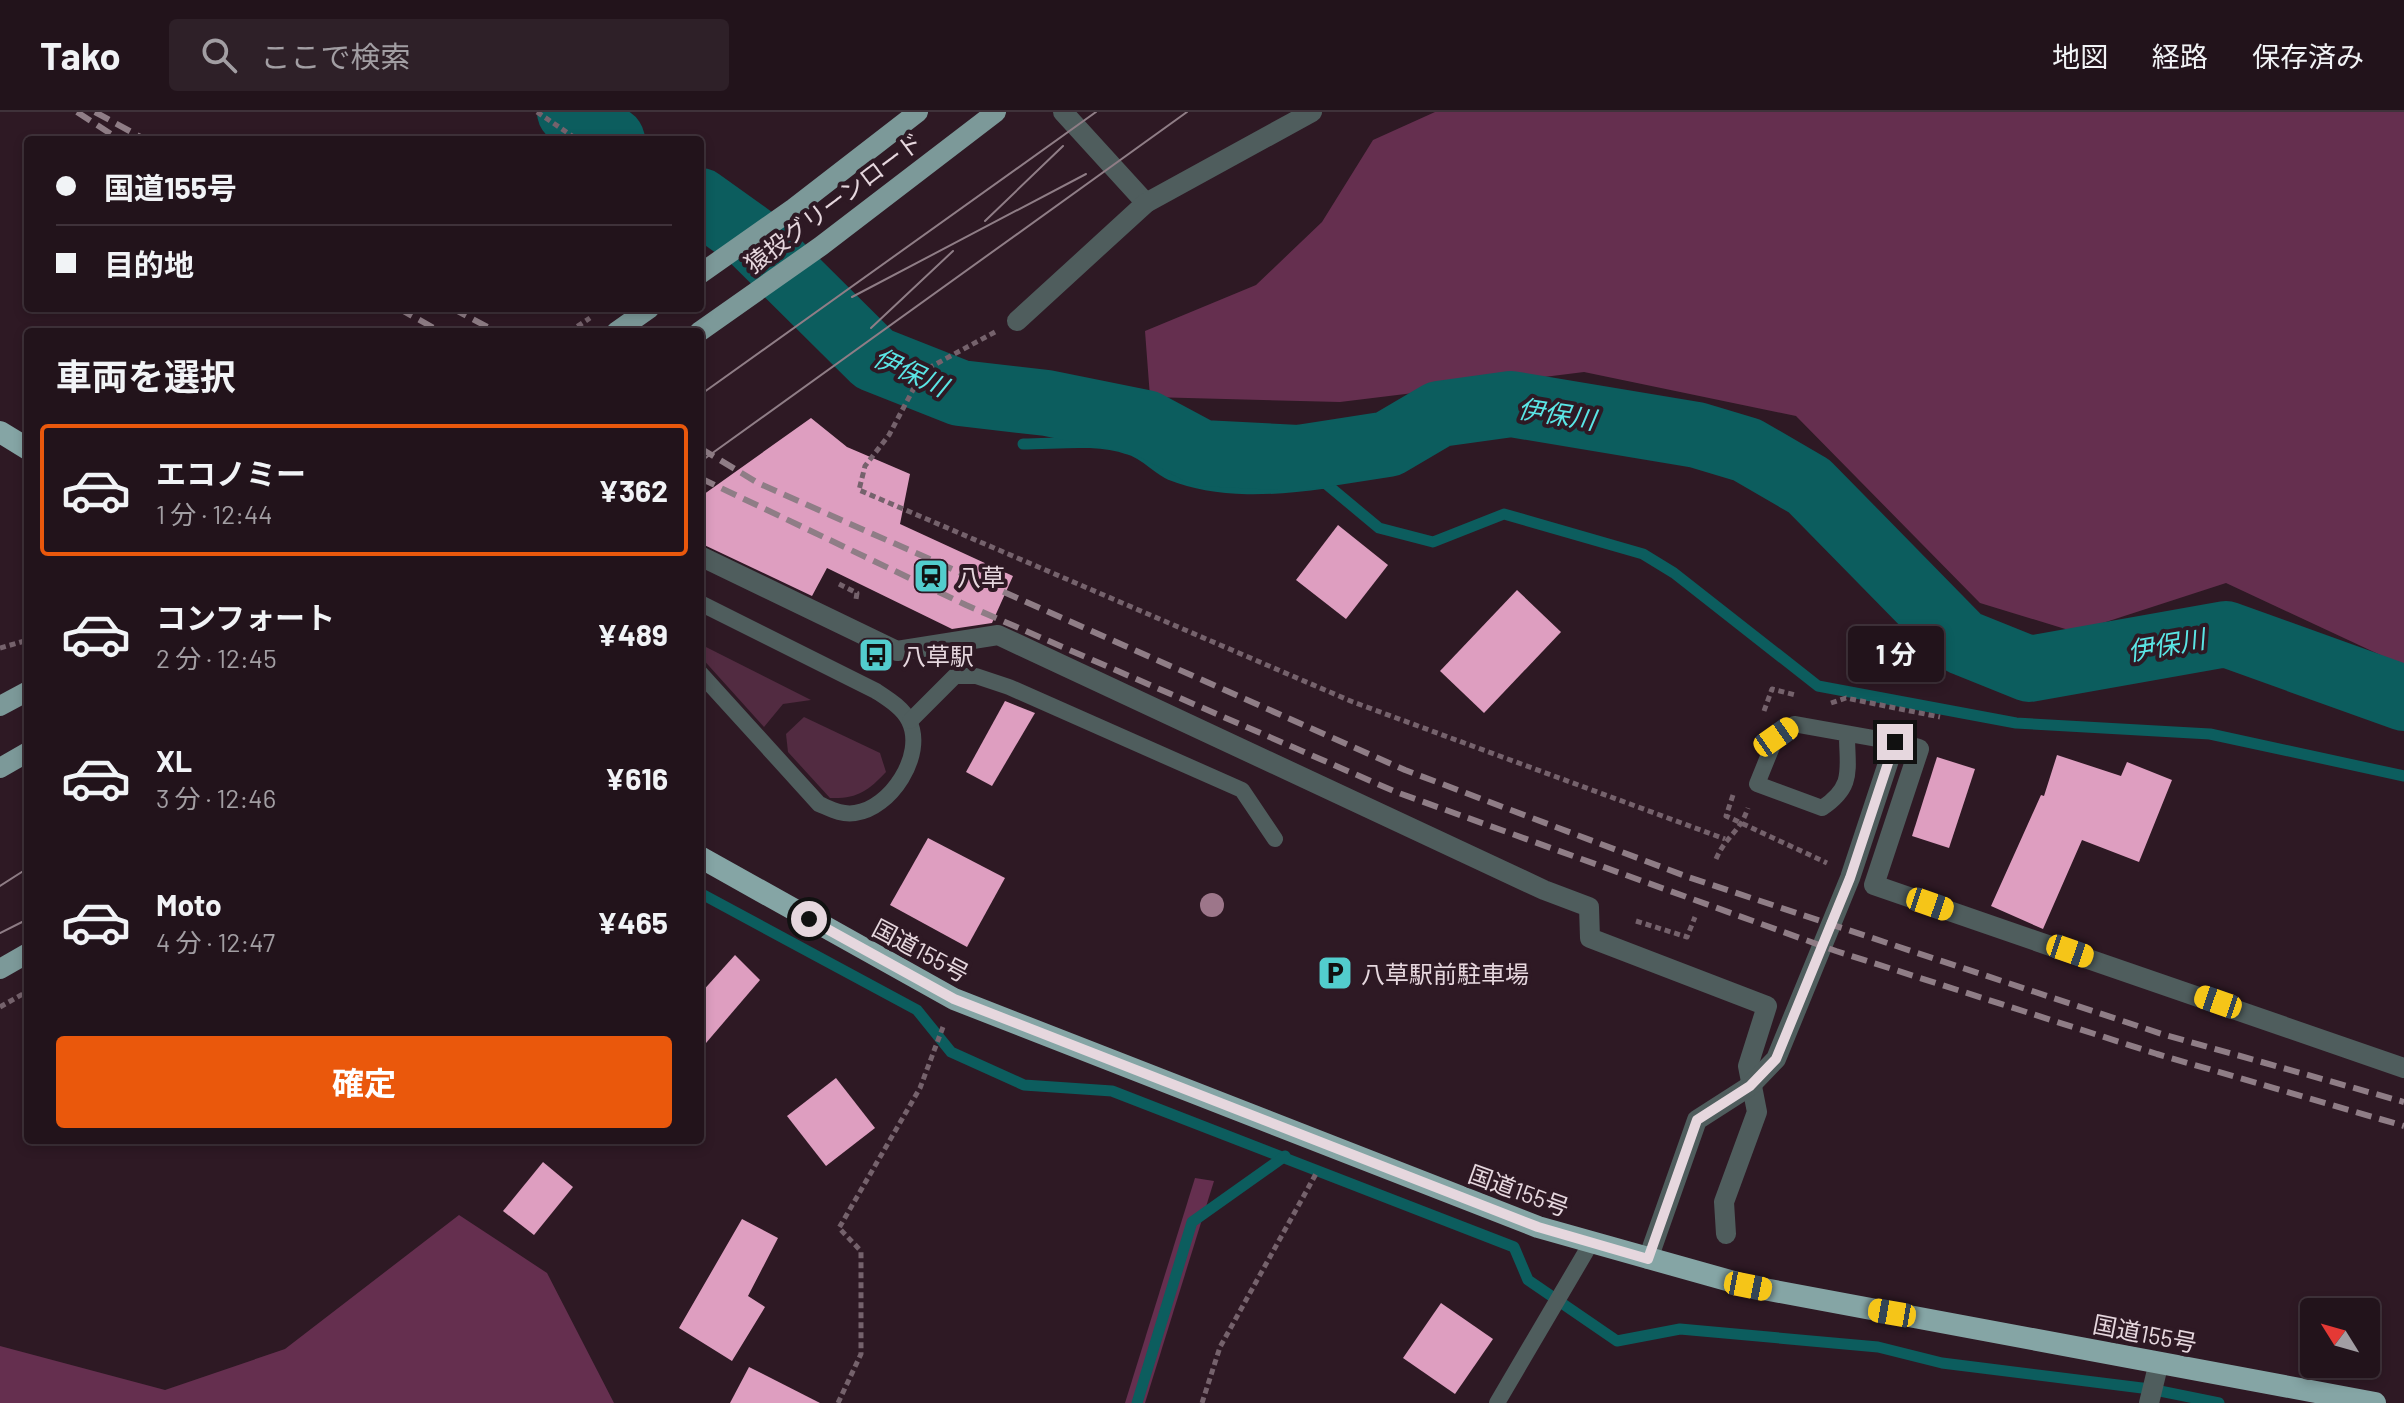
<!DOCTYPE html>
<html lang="ja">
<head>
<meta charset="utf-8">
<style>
	body { margin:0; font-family:Barlow,"Noto Sans JP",sans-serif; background:#2e2028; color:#f1f3f6; height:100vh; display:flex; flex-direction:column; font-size:30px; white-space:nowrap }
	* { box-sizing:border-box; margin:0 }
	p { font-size:26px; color:#a29ea3 }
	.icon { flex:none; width:44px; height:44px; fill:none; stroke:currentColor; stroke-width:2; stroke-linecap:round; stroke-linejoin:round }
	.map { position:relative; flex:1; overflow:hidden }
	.side { position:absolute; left:24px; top:216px; width:680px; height:816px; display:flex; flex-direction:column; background:#22131b; border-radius:8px; box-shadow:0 4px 12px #0003,0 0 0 2px #3f323a }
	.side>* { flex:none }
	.hud { position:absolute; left:24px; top:24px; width:680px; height:176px; border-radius:8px; box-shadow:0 4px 12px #0003,0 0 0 2px #3f323a; display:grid; align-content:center; height:176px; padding:0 32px; background:#22131b }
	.needle { width:52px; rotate:307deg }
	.buttons { position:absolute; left:2300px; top:1186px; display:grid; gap:16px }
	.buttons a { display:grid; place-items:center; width:80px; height:80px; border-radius:8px; background:#22131b; box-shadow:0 4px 12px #0003,0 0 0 2px #3f323a; font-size:40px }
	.end { position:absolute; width:36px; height:36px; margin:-18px; border:10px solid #e6d7de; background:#111; box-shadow:0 0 0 4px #111 }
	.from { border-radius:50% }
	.bubble { position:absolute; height:56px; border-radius:8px; background:#22131b; box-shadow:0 4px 12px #0003,0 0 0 2px #3f323a; font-size:26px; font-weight:700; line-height:56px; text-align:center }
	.car { position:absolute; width:24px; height:48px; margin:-24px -12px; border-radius:10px; box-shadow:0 0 6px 2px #0007; background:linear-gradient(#f5c518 24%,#345 0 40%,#f5c518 0 76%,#345 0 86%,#f5c518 0) }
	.hud b { display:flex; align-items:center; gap:28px; height:76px; font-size:30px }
	.hud b+b { border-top:2px solid #3f323a }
	.hud i { width:20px; height:20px; background:#f1f3f6 }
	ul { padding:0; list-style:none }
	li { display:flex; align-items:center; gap:24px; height:132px; margin:0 16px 12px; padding:0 16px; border:4px solid transparent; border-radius:8px }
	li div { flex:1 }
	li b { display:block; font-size:30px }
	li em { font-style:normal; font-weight:700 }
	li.current { border-color:#ea580c }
	li>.icon { width:72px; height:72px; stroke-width:1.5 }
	h2 { padding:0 32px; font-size:36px; line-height:96px }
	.button { display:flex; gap:16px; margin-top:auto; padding:16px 32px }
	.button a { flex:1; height:92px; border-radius:8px; background:#ea580c; color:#fff; font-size:32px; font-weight:700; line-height:92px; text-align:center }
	header { display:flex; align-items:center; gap:48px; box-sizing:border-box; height:112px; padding:0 40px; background:#22131b; border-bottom:2px solid #3f323a }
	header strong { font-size:38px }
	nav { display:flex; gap:44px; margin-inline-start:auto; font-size:28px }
	.search { width:560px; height:72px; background:#2e2028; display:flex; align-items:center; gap:20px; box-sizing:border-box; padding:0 28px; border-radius:8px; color:#a29ea3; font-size:30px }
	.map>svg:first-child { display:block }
	.green { fill:#522b41 }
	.forest { fill:#652f4f }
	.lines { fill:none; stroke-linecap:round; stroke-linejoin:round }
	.stream { stroke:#0c5d5e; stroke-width:11 }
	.river { stroke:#0c5d5e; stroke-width:66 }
	.building { fill:#de9ec0 }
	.path { stroke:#75626c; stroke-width:5; stroke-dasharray:6 4; stroke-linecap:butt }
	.service { stroke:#4f5d5d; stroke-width:16 }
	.pedestrian { stroke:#4f5d5d; stroke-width:20 }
	.minor { stroke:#4f5d5d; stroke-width:20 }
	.primary { stroke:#7c9999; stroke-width:20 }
	.trunk { stroke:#85a5a5; stroke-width:22 }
	.tram { stroke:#8f7d86; stroke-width:2 }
	.rail { stroke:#8f7d86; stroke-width:6; stroke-dasharray:16 8; stroke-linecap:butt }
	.tree { fill:#9d768a }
	.route { stroke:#e6d7de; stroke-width:10 }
	.labels { text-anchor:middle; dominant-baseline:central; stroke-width:8; stroke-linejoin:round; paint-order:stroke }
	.street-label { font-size:24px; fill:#e6d7de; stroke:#2e1924 }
	.poi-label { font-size:24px; fill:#e6d7de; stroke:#2e1924; text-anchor:start }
	.water-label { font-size:26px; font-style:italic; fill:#5ae5e5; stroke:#2e1924 }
</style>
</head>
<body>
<header>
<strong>Tako</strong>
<div class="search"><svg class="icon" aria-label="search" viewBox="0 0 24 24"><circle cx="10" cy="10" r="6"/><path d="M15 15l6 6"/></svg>ここで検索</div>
<nav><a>地図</a><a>経路</a><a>保存済み</a></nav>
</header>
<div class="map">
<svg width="2404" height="1291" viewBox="0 0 2404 1291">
	<rect width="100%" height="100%" fill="#2e1924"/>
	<g class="green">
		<path d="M700,532L811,588L783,592L764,615L700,544Z"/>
		<path d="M804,605L880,641L886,660C868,679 857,687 830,686L788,640L786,622Z"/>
	</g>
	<g class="forest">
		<path d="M1435,0H2404V554L2226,471L2075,520L1980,491L1796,304L1584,260L1340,290L1150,285L1145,219L1256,173L1322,110L1373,28Z"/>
		<path d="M1195,1066L1214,1069L1145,1291H1125Z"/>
		<path d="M459,1103L547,1161L614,1291H0V1234L165,1278L285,1237Z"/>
	</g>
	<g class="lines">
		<g class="stream">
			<path d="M1023,332C1057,332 1096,326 1128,337C1144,341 1156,356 1171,363C1219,382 1275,378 1325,371L1379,416L1433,430L1504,402L1643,442L1674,461L1818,574L2016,611L2210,622L2404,664"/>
			<path d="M700,781L917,898L951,940L1024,973L1112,979L1514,1135L1528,1168L1617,1229L1680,1217L1878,1235L1942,1251L2150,1277L2219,1291"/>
			<path d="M1137,1291L1192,1110L1285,1044"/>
		</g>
		<g class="river">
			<path d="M570,0L612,28"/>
			<path d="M700,89L753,127L874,247L960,281L1047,291L1146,311L1202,341L1298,346L1388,332L1439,302L1511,292L1697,323L1747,338L1809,374L1962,530L2029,557L2226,522L2404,586"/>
		</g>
	</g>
	<g class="building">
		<path d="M811,306L847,335L910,362L900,412L1013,464L992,511L952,517L827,456L812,484L700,431V385Z"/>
		<path d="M1338,413L1388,453L1346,507L1296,468Z"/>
		<path d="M1517,478L1561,520L1484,601L1440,559Z"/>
		<path d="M1005,589L1035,601L992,674L966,660Z"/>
		<path d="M2057,643L2121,664L2127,650L2172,668L2139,750L2082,728L2043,817L1991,794L2041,683L2044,684Z"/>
		<path d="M1937,645L1975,657L1949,736L1912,724Z"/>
		<path d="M928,726L1005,766L967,835L890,793Z"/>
		<path d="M735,843L760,868L700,938V882Z"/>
		<path d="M836,966L875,1016L826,1054L787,1004Z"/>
		<path d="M543,1050L573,1075L534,1123L503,1099Z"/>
		<path d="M742,1107L778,1126L748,1184L765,1195L732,1249L679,1216Z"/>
		<path d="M1441,1191L1493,1227L1455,1282L1403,1246Z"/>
		<path d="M749,1255L820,1291H730Z"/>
	</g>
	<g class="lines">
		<g class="path">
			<path d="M537,0L578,28"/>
			<path d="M569,220L590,206"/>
			<path d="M995,220L923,259L889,323L865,354L859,378L1353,590L1725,727"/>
			<path d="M839,472L857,481L856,487"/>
			<path d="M0,536L28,528"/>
			<path d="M1831,591L1846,586L1940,605"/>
			<path d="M1764,599L1772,577L1795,583"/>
			<path d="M1733,683L1726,704L1827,751"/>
			<path d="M1716,747C1727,722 1739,722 1748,696"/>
			<path d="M1636,809L1687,825L1695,805"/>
			<path d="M0,895L28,879"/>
			<path d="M838,1291L861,1242V1139L839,1116L920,976L943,915"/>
			<path d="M1202,1291L1220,1235L1317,1060"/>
		</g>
		<g class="service">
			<path d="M700,491L876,579C888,587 903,596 909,609C926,643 890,697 855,701C841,703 831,697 819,692L700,561"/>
			<path d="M910,609L955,564H976L1009,575L1242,678L1275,727"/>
			<path d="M1847,623C1847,657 1855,674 1822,696L1757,672L1776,625L1794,612L1895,630"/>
			<path d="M1497,1291L1591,1131"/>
		</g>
		<path class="pedestrian" d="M700,444L897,539L998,523L1544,778L1589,795L1590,826L1767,894L1748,954L1757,1000L1724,1090L1726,1122"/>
		<g class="minor">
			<path d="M1063,0L1146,91"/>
			<path d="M1017,209L1146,91L1312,0"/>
			<path d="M1648,1147L1697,1008L1750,974L1776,947L1850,766L1895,630L1919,637L1874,773L2404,956"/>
			<path d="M2149,1291L2159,1250"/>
		</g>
		<g class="primary">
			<path d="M700,162L794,96L918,0"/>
			<path d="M616,220L650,196"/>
			<path d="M699,220L821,134L996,0"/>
			<path d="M0,594L28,579"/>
			<path d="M0,656L28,640"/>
			<path d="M0,857L28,841"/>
		</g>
		<g class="trunk">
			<path d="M0,320L28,337"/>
			<path d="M700,745L954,887L1538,1115L1748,1174L2375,1291"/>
		</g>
		<g class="tram">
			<path d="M985,109L1063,34"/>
			<path d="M852,185L1086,62"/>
			<path d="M871,216L953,139"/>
			<path d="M700,283L1096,0"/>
			<path d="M700,350L1187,0"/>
			<path d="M0,774L28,756"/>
			<path d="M0,821L28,807"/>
		</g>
		<g class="rail">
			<path d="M77,0L120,28"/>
			<path d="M95,0L146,28"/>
			<path d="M398,196L441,220"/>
			<path d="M452,196L497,220"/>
			<path d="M700,336L758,371L1405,658L1688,765L2162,922L2404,990"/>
			<path d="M700,366L966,493L1396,680L1836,839L2157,942L2404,1014"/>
		</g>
	</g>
	<circle class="tree" cx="1212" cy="793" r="12"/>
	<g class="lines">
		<path class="route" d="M809,807L954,887L1538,1115L1648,1147L1697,1008L1750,974L1776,947L1850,766L1895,630"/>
	</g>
	<defs>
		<symbol id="station-square" viewBox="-11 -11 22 22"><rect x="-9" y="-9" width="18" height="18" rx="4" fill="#52cdcd" stroke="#2e1924"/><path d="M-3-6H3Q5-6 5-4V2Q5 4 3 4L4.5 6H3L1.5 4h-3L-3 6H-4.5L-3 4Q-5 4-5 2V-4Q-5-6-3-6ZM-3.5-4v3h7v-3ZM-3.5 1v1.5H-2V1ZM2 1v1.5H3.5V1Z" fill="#111"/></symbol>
		<symbol id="bus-square" viewBox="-11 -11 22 22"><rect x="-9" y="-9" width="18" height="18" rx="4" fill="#52cdcd" stroke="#2e1924"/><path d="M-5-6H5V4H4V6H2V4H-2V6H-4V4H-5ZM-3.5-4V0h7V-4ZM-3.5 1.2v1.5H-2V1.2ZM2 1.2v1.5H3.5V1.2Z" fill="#111"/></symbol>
		<symbol id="parking-square" viewBox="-11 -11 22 22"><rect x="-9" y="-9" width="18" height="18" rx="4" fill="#52cdcd" stroke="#2e1924"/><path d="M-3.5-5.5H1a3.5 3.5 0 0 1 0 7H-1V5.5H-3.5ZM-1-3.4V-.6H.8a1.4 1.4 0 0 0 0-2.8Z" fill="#111"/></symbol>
	</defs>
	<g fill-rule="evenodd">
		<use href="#station-square" x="911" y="444" width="40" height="40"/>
		<use href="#bus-square" x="856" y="523" width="40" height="40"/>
		<use href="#parking-square" x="1315" y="841" width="40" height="40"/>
	</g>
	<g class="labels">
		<g class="street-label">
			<text transform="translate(833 90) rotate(-37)">猿投グリーンロード</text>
			<text transform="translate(921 838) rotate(28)">国道155号</text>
			<text transform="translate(1519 1078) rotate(20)">国道155号</text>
			<text transform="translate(2145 1221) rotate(11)">国道155号</text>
		</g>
		<g class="poi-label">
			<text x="957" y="464">八草</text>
			<text x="902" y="543">八草駅</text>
			<text x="1361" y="861">八草駅前駐車場</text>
		</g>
		<g class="water-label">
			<text transform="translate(911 259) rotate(25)">伊保川</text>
			<text transform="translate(1557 301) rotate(9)">伊保川</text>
			<text transform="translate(2166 532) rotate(-10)">伊保川</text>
		</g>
	</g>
</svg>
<div class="buttons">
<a><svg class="needle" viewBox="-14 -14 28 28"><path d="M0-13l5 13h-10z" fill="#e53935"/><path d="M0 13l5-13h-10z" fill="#a29ea3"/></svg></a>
</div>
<i class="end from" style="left:809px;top:807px"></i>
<i class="end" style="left:1895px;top:630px"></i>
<div class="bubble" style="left:1848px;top:514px;width:96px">1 分</div>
<i class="car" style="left:1776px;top:625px;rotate:55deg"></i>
<i class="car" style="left:1930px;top:792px;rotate:109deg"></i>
<i class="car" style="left:2070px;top:839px;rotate:109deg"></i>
<i class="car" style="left:2218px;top:890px;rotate:289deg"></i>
<i class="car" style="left:1748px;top:1174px;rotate:101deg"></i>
<i class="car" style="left:1892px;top:1201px;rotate:280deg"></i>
<div class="hud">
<b><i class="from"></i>国道155号</b>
<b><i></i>目的地</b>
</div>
<section class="side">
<h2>車両を選択</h2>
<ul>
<li class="current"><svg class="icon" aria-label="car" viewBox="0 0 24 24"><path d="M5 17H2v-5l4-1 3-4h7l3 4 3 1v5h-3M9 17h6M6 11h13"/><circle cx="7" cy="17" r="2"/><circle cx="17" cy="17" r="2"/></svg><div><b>エコノミー</b><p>1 分 · 12:44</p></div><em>¥362</em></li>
<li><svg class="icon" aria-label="car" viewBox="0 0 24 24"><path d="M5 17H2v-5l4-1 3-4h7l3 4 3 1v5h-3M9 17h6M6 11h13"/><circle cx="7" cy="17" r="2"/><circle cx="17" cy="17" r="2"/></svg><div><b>コンフォート</b><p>2 分 · 12:45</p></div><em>¥489</em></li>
<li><svg class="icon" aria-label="car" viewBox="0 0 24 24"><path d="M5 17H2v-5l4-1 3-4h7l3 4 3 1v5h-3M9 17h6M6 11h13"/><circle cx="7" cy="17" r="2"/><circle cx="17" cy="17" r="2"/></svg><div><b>XL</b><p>3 分 · 12:46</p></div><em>¥616</em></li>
<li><svg class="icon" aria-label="car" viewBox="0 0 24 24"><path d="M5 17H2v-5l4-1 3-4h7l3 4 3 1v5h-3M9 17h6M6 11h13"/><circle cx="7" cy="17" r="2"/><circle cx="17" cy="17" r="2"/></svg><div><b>Moto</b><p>4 分 · 12:47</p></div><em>¥465</em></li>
</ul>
<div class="button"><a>確定</a></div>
</section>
</div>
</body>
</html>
